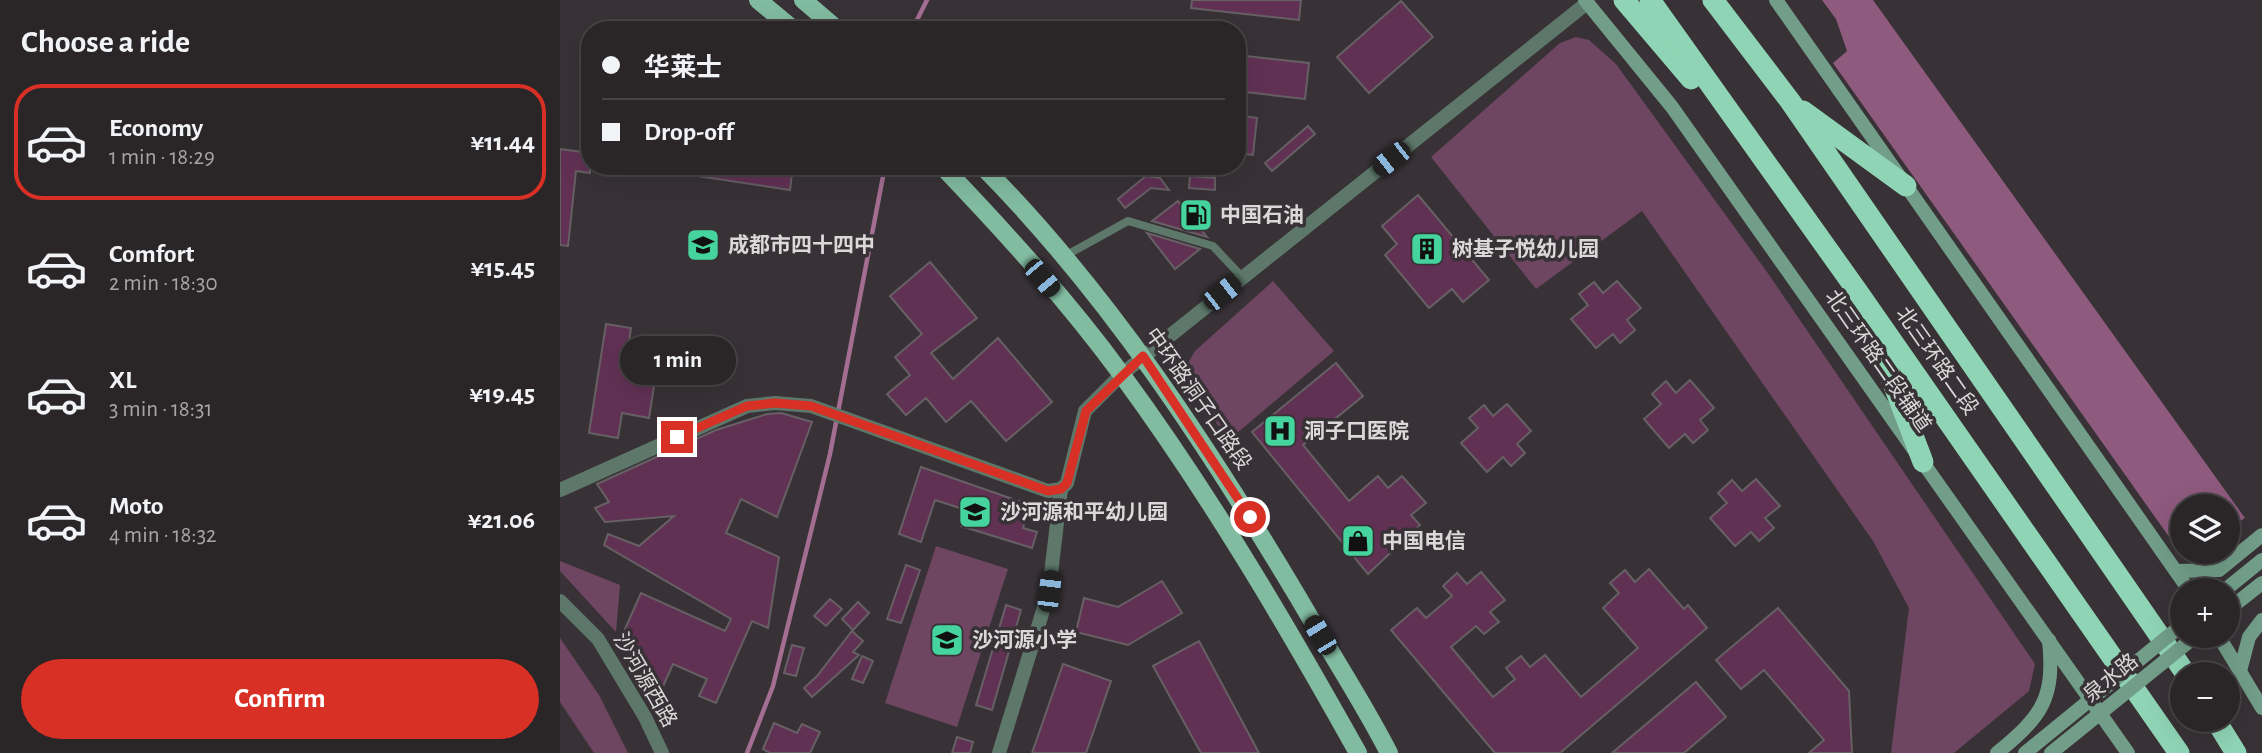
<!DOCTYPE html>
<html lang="en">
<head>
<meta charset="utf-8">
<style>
	body { margin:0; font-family:"Alegreya Sans","Noto Sans SC",sans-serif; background:#363234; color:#f1f3f6; height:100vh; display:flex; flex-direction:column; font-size:26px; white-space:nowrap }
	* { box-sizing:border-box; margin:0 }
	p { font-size:23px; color:#a5a5a8 }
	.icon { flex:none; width:38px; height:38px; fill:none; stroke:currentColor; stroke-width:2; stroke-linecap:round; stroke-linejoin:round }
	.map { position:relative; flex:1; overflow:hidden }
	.panel { display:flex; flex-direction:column; background:#2a2628; width:560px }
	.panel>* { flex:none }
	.top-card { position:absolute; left:21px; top:21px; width:665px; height:154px; border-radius:28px; box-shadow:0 7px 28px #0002,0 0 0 2px #464345; display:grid; align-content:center; height:154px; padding:0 21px; background:#2a2628 }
	.buttons { position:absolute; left:1610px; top:494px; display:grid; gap:14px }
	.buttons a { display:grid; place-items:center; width:70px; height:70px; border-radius:50%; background:#2a2628; box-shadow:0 7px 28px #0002,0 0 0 2px #464345; font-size:35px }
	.end { position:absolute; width:32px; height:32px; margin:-16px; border:9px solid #d93025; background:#fff; box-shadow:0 0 0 4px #fff }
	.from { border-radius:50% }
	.bubble { position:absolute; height:49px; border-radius:24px; background:#2a2628; box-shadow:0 7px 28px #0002,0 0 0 2px #464345; font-size:23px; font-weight:700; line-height:49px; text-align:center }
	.car { position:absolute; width:21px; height:42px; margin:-21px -10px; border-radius:9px; box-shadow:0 0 5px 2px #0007; background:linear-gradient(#222 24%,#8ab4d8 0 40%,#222 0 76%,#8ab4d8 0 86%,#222 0) }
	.top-card b { display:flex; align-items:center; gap:24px; height:66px; font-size:26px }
	.top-card b+b { border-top:2px solid #464345 }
	.top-card i { width:18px; height:18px; background:#f1f3f6 }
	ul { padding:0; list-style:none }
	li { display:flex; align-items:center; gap:21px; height:116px; margin:0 14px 10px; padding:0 7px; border:4px solid transparent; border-radius:28px }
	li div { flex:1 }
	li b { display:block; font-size:26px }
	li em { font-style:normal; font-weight:700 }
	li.on { border-color:#d93025 }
	li>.icon { width:63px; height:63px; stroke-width:1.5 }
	h2 { padding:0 21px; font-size:32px; line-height:84px }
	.cta { display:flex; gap:14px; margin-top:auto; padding:14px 21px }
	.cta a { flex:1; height:80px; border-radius:42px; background:#d93025; color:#fff; font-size:28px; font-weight:700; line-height:80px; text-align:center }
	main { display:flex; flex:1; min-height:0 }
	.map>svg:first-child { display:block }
	.green { fill:#6e4662 }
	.forest { fill:#8e5a7e }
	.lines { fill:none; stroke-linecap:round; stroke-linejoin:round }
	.stream { stroke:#a36e92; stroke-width:4.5 }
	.building { fill:#613154; stroke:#666064; stroke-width:2 }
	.lane { stroke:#5d786b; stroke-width:8 }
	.street { stroke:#5d786b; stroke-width:14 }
	.secondary { stroke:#729e89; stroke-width:14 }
	.primary { stroke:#81bba0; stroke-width:18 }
	.highway { stroke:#8fd5b5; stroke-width:21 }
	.secondary-bridge { stroke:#729e89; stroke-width:14 }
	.route { stroke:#d93025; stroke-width:9 }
	.labels { text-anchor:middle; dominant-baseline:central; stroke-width:7; stroke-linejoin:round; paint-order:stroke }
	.poi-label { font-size:21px; font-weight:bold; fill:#dbd8da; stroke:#383236; text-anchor:start }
	.street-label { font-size:21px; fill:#dbd8da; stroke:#383236 }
</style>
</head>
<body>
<main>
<section class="panel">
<h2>Choose a ride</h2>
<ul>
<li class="on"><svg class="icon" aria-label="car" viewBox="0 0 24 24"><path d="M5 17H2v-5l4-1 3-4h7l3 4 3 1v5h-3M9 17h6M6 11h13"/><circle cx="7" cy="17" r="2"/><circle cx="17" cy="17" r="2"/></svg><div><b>Economy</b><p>1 min · 18:29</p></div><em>¥11.44</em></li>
<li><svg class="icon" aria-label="car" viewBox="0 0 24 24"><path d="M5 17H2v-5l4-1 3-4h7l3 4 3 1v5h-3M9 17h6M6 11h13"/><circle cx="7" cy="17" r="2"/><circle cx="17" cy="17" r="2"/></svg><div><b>Comfort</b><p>2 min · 18:30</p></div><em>¥15.45</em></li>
<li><svg class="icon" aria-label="car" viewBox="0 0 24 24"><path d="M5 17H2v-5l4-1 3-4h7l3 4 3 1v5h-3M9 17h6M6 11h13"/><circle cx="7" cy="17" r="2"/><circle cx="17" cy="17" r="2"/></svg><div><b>XL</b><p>3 min · 18:31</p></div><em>¥19.45</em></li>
<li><svg class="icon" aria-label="car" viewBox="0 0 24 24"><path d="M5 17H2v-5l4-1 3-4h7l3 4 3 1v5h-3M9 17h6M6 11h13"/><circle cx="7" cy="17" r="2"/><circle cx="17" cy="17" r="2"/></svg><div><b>Moto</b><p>4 min · 18:32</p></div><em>¥21.06</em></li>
</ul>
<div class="cta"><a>Confirm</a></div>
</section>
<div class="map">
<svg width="1702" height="753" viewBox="0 0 1702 753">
	<rect width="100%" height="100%" fill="#383236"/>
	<g class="green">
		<path d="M1016,37L1029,40L1056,64L1207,272L1475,664L1469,691L1394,753H1331L1349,608L1313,541L1082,211L976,289L871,157L1000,43Z"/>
		<path d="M713,281L774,351L669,440L634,393L625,368L635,351Z"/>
		<path d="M376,546L448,569L397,727L325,703Z"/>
		<path d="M0,561L60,585L56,632L0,571Z"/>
		<path d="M0,638L39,695L68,753H34L0,702Z"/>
	</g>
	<path class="forest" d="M1262,0H1313L1685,518L1668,529V506H1622V549L1617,548L1273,63L1287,51L1276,19Z"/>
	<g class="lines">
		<g class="stream">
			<path d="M352,30L367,0"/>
			<path d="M187,753L213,686L270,454L325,166"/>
		</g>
	</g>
	<g class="building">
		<path d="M632,0H741L739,20L631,8Z"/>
		<path d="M841,1L873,37L809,93L777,57Z"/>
		<path d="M677,55L749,63L745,99L677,91Z"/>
		<path d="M677,115L697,118L693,155L677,153Z"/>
		<path d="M748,126L755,134L712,171L705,163Z"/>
		<path d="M0,149L30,153V173L16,171L8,246L0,245Z"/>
		<path d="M117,166H233L230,190L117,173Z"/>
		<path d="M586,176L600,178L609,190L591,188L565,208L558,199Z"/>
		<path d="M630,176L655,178V190L629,188Z"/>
		<path d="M858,195L929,280L903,302L892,289L869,308L825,255L837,244L822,226Z"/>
		<path d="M618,201L647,237L592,221Z"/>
		<path d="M587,233L640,249L615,269Z"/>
		<path d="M370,262L417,318L371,353L393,379L438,338L492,402L446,441L411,401L386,422L366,398L346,415L327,394L350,375L335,357L362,334L330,296Z"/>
		<path d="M1057,281L1081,308L1067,320L1075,330L1060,343L1053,334L1036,348L1011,319L1028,305L1019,294L1034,282L1043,293Z"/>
		<path d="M46,324L71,328L64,375L95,380L89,418L62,413L58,438L29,433Z"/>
		<path d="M776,363L803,396L743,445L789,501L818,476L828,488L842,476L866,503L851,515L860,525L808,574L692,432Z"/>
		<path d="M1130,380L1154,408L1140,420L1148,430L1133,443L1125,434L1109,448L1084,419L1101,404L1092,394L1106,381L1116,393Z"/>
		<path d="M947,404L971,431L957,444L965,453L951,466L943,457L927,472L901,443L918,428L909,418L924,405L933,416Z"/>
		<path d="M221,413L252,422L217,517L181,499L166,533L219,557L208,628L192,621L156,703L139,696L147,679L113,664L96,702L61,638L81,593L165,631L171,619L44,545L48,534L79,546L114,516L45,522L35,508L49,502L37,484L156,430L207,414Z"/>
		<path d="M361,467L470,505L463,528L477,532L472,548L401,526L406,510L375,500L361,542L339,534Z"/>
		<path d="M1196,479L1220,506L1205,518L1214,528L1199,541L1191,532L1175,546L1150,518L1167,503L1158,493L1172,480L1182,491Z"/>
		<path d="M346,565L360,570L341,623L327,619Z"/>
		<path d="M1089,569L1124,609L1128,605L1147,628L1000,753H935L831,630L857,608L866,618L892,596L883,586L897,573L907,584L921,572L945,600L930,612L939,622L924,634L916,626L891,647L933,697L955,679L946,668L961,656L970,667L985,655L1021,697L1078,648L1043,608L1059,593L1050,583L1065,570L1075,582Z"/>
		<path d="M602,581L622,613L568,645L516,632L524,598L558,607Z"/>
		<path d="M270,599L282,609L266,626L254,616Z"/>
		<path d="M298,602L309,613L293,630L282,619Z"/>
		<path d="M446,605L461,610L432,710L416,705Z"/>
		<path d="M1218,608L1289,691L1292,753H1249L1264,740L1204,670L1181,689L1156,660Z"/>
		<path d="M292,631L303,641L293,652L299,655L252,697L244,688L257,676Z"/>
		<path d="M639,641L699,753H641L593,666Z"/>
		<path d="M232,645L244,648L236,676L224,673Z"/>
		<path d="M302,656L313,661L303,683L292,679Z"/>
		<path d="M503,664L551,681L526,753H472Z"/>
		<path d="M1136,682L1166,717L1124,753H1052Z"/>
		<path d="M214,723L237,733L242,724L260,732L250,753H210L203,749Z"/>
		<path d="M397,737L413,742L410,753H392Z"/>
	</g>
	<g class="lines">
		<path class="lane" d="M505,256L568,221L653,246L682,277"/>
		<g class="street">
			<path d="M0,490L187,406L215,403L251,406L488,491L501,489L507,483L525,411L562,374L1027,3"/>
			<path d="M0,601L38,639L85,717L102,753"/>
			<path d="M439,753L489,591L501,489"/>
		</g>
		<g class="secondary">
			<path d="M1025,0L1112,107L1568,753"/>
			<path d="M1216,0L1629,590"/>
			<path d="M1617,571L1659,570L1702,535"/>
			<path d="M1665,590L1702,560"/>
			<path d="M1668,610L1702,583"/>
			<path d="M1658,635L1702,708"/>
			<path d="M1680,671L1689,637L1702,620"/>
			<path d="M1437,753C1482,716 1495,699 1489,640"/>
		</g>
		<g class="primary">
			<path d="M198,0L234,30"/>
			<path d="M243,0L278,30"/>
			<path d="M382,166C445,232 508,301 562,375C650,495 726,624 798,753"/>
			<path d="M422,166C548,293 647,445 738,597C768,649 802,700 829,753"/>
		</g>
		<g class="highway">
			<path d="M1064,0L1131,79"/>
			<path d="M1090,0L1298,292L1619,753"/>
			<path d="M1153,0L1230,101L1626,674"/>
			<path d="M1243,111L1346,186"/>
			<path d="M1310,323L1363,462"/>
			<path d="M1655,719L1676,753"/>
		</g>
		<g class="secondary-bridge">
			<path d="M1465,753L1622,625"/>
			<path d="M1491,753L1637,635"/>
		</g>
	</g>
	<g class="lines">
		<path class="route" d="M117,437L187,406L215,403L251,406L488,491L501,489L507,483L526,411L583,356L690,517"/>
	</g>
	<defs>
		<symbol id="fuel-square" viewBox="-11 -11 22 22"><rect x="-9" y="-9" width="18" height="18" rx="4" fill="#46d49e" stroke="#383236"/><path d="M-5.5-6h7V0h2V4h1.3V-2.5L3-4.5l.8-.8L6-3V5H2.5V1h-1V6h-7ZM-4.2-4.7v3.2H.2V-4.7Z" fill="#111"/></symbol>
		<symbol id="school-square" viewBox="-11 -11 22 22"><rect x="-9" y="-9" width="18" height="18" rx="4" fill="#46d49e" stroke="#383236"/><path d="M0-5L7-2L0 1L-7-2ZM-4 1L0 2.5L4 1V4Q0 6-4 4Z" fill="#111"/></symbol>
		<symbol id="building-square" viewBox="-11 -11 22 22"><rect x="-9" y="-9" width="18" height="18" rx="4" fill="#46d49e" stroke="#383236"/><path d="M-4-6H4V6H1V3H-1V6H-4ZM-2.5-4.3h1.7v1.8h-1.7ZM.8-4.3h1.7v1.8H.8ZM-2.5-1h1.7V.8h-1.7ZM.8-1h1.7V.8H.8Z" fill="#111"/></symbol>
		<symbol id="hospital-square" viewBox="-11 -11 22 22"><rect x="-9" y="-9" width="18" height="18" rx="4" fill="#46d49e" stroke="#383236"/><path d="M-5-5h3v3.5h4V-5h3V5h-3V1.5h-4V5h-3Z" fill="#111"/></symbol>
		<symbol id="shop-square" viewBox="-11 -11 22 22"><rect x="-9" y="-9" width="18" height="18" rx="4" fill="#46d49e" stroke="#383236"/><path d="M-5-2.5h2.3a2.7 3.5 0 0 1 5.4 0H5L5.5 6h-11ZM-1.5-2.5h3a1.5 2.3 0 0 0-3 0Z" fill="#111"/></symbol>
	</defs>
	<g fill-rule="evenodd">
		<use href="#fuel-square" x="617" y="196" width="38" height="38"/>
		<use href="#school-square" x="124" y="226" width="38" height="38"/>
		<use href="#building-square" x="848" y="230" width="38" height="38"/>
		<use href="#hospital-square" x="701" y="412" width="38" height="38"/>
		<use href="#school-square" x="396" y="493" width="38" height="38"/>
		<use href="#shop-square" x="779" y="522" width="38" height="38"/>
		<use href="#school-square" x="368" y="621" width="38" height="38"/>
	</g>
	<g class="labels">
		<g class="poi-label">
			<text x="660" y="215">中国石油</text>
			<text x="168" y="245">成都市四十四中</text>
			<text x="892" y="249">树基子悦幼儿园</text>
			<text x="744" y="431">洞子口医院</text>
			<text x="440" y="512">沙河源和平幼儿园</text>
			<text x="822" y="541">中国电信</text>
			<text x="412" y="640">沙河源小学</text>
		</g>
		<g class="street-label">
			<text transform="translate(1318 361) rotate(55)">北三环路二段辅道</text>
			<text transform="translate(1377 361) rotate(55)">北三环路二段</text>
			<text transform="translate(638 399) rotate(55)">中环路洞子口路段</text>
			<text transform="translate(1551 678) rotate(-39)">泉水路</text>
			<text transform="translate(85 680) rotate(60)">沙河源西路</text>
		</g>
	</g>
</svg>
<div class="buttons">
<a><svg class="icon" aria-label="layers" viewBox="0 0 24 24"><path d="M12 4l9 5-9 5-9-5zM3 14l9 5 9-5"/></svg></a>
<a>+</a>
<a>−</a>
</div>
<i class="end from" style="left:690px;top:517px"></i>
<i class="end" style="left:117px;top:437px"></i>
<div class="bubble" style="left:60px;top:336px;width:116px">1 min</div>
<i class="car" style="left:831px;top:159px;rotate:232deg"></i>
<i class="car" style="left:482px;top:278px;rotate:140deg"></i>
<i class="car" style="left:662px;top:293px;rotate:52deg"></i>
<i class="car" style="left:489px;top:591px;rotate:7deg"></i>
<i class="car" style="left:760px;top:635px;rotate:329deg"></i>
<div class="top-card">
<b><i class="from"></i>华莱士</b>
<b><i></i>Drop-off</b>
</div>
</div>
</main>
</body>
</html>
